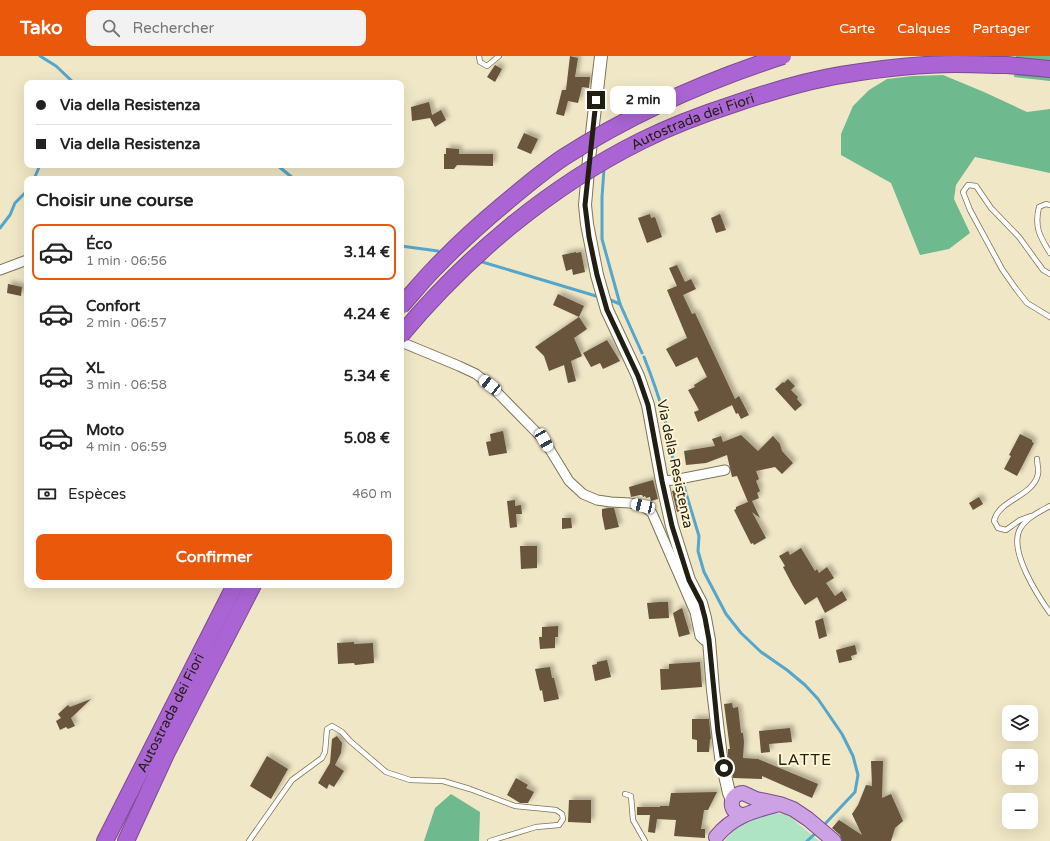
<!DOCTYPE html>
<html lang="fr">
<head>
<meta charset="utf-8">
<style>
	body { margin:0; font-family:"Varela Round",sans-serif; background:#f2f2f2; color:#222; height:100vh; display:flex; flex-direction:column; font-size:15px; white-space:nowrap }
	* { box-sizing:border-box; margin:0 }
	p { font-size:13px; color:#767676 }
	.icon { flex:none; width:22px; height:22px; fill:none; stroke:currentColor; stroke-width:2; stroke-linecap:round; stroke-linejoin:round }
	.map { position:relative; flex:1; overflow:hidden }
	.panel { position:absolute; left:24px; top:120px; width:380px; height:412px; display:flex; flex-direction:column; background:#fff; border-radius:8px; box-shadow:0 4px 16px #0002 }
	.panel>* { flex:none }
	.guide { position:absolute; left:24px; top:24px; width:380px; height:88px; border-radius:8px; box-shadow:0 4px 16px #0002; display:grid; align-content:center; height:88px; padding:0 12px; background:#fff }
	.controls { position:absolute; left:1002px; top:649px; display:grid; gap:8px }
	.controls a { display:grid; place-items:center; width:36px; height:36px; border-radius:8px; background:#fff; box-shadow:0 4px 16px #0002; font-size:20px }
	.end { position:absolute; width:18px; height:18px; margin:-9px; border:5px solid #221f12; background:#fff; box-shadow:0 0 0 2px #fff }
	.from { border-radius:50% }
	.bubble { position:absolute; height:28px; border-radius:8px; background:#fff; box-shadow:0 4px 16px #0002; font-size:13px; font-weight:800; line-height:28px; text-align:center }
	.car { position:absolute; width:12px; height:24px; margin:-12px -6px; border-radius:5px; box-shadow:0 0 3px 1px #0007; background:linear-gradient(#fff 24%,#345 0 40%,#fff 0 76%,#345 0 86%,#fff 0) }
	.guide b { display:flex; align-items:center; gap:14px; height:38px; font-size:15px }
	.guide b+b { border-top:1px solid #e0e0e0 }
	.guide i { width:10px; height:10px; background:#222 }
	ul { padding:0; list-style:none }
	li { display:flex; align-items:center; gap:12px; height:56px; margin:0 8px 6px; padding:0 4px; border:2px solid transparent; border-radius:8px }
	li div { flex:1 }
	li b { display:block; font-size:15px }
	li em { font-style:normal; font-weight:800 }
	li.on { border-color:#ea580c }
	li>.icon { width:36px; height:36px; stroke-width:1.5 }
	h2 { padding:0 12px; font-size:18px; line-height:48px }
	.pay { display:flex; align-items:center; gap:10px; height:44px; padding:0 12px; font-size:15px }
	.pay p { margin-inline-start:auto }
	.action { display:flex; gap:8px; margin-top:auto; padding:8px 12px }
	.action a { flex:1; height:46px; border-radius:8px; background:#ea580c; color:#fff; font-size:16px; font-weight:800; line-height:46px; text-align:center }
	header { display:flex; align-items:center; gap:24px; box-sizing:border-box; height:56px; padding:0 20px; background:#ea580c; color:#fff }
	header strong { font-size:19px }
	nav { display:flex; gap:22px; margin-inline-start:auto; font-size:14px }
	.search { width:280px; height:36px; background:#f2f2f2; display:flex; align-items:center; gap:10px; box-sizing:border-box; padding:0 14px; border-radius:8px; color:#767676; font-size:15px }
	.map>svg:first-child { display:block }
	.green { fill:#aee3c3 }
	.forest { fill:#6eb98e }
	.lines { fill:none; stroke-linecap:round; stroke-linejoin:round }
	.stream { stroke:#54a6cc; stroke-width:3 }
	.building { fill:#67543b; filter:url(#shadow) }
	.lane-casing { stroke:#7c7456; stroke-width:6 }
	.street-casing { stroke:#7c7456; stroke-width:11 }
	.secondary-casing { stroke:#7c7456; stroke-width:14 }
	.primary-casing { stroke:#7a4c90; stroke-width:16 }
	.highway-casing { stroke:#7a4c90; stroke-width:18 }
	.lane { stroke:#fff; stroke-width:4.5 }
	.street { stroke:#fff; stroke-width:9 }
	.secondary { stroke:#fff; stroke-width:12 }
	.primary { stroke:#cca2e5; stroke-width:14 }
	.highway { stroke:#aa64d4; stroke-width:16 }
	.highway-bridge-casing { stroke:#7a4c90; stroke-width:18; stroke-linecap:butt }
	.highway-bridge { stroke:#aa64d4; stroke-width:16 }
	.route { stroke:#221f12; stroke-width:5 }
	.labels { text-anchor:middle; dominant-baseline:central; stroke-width:4; stroke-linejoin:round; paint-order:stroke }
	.street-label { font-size:14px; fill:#221f12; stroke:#fef5d3 }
	.quarter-label { font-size:16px; letter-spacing:1px; fill:#221f12; stroke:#fef5d3 }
</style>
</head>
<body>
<header>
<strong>Tako</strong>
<div class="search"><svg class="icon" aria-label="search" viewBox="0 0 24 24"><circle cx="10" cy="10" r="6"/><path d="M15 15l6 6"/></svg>Rechercher</div>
<nav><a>Carte</a><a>Calques</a><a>Partager</a></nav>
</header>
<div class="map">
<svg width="1050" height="785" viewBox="0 0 1050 785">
	<defs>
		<filter id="shadow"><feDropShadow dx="3.5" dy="-3.5" stdDeviation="2" flood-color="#0004"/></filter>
	</defs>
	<rect width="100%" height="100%" fill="#f0e7c6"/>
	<path class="green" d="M773,757L786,758L819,785H725C734,769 756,761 773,757Z"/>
	<g class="forest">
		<path d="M1016,0H1050V25L1014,21Z"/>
		<path d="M943,19L984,36L1027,56L1050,53V117L975,101L956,129L954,143L970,177L949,193L920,199L891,127L841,99V78L853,50L869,34L887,23L912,20Z"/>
		<path d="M451,738L480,756L479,785H424L435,752Z"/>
	</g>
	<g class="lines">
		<g class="stream">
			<path d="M40,0L56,10L74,27"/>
			<path d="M277,109L294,123"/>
			<path d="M604,113L602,141V183L620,248L642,297"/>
			<path d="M34,123L40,109"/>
			<path d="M0,172L10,159L15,147L27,135"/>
			<path d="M401,190L438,195"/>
			<path d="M479,205L596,240"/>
			<path d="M608,243L620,248"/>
			<path d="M644,301C659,339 670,373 674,414L675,417L682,424L699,480L698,495L704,516L726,558L741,577L761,596L787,614L805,629L818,643L842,678L853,700L858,719L855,736L823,770"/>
			<path d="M807,785L818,775"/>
		</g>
	</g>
	<g class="building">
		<path d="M570,0L578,2L575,21H590L589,32L582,31L578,47L568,45L564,60L556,58L562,34H566Z"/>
		<path d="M495,9L502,13L495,26L487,21Z"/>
		<path d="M429,46L432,59L441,54L446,64L435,71L430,62L412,65L411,51Z"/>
		<path d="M524,77L538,83L531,98L517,92Z"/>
		<path d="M446,92L459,93V98H493V110L457,109L454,113H444V98H446Z"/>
		<path d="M650,158L651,162L655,161L662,181L647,187L638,162Z"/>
		<path d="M720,158L726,174L716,177L711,162Z"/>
		<path d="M576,196V197L581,196L585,216L573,219L572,213L566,215L562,199Z"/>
		<path d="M677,209L685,226L691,223L696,233L683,239L692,258L695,257L735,343L739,340L749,359L741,363L738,357L736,358L732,349L698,366L694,356L699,354L688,334L695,331L694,329L707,321L697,301L676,311L666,293L687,282L667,234L677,230L669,212Z"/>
		<path d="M8,228L22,231L21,240L7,237Z"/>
		<path d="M558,238L584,250L579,261L553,249Z"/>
		<path d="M579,261L587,273L574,282L582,300L571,305L576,325L568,327L564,309L549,315L544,300L535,291Z"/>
		<path d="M607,284L620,305L603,313L600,307L591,311L583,297Z"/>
		<path d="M788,323L795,330L791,334L798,341L797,343L802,349L795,355L775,333L783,326L784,327Z"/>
		<path d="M503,375L507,397L489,400L486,386L491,385L490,378Z"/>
		<path d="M1020,378L1032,384V386L1034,387L1017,420L1004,413L1011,400L1009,399Z"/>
		<path d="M741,379L758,395L773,380L780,388L782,395L793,407L782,418L775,411L756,415L759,423L756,425L760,435L757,437L759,442L752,445L760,462L752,456L766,482L754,489L753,487L751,488L734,454L736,453V451L748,446L737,420L732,421L727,399L706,407L686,409L684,395L715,390L712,383L721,380L723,386Z"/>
		<path d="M653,424L658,443L651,445L650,441L646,442L645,440L643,441L642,439H640L631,441L629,431Z"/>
		<path d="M678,433L683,454L677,456L672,435Z"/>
		<path d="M979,441L983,448L973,454L969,447Z"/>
		<path d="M515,444V450L521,449L522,458H516L517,471L510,472L507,445Z"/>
		<path d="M608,452H614L619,471L605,474L602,459V453Z"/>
		<path d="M562,462H571L572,472L562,473Z"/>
		<path d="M520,490H537V512L521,513Z"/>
		<path d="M801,492L815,515L817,513L819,517L827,511L834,522L826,527L835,540L842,535L847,544L825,557L817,541L805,549L793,530L783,511L785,510L779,500L788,495L790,499Z"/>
		<path d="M660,546H668L669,562L649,563L647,547Z"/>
		<path d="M682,552L690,578L679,581L673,557Z"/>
		<path d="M823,562L827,580L819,583L815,565Z"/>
		<path d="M558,570V581H555V592L540,593L539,581H542V571Z"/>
		<path d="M354,586V588L373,587L374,607L355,609L354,607L338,608L337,587Z"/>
		<path d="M855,589L857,598L851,600L852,604L839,607L836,594Z"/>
		<path d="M607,604L611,621L595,625L592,609L597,608V606Z"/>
		<path d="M700,606L702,631L661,634L660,613H669V608Z"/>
		<path d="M550,611L552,622H554L559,643L544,646L542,634L540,635L535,613Z"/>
		<path d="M91,643L71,662L75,670L68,673L66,671L60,674L56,665L61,662L58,658L68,649L70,651Z"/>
		<path d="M732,647L733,652L738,651L741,677H743L744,686L743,702L758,703L818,728L812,742L762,720V723L733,722L728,700V693H730L724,648Z"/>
		<path d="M692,663H709L711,683H710L709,696H697V684L692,683Z"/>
		<path d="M790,672L792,686L769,688L770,696L761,697L759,675Z"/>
		<path d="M337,680L342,687L341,697L335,709L344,715L334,731L329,728L327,733L318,727L330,707L332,683Z"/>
		<path d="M267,700L288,713L271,743L250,730Z"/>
		<path d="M871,705H883L882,742L891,738L903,765L895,772L891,785H842L840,779L832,772L839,764L862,779L852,758L858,749L866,729L872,730Z"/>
		<path d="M516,722L528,729L526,732L534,736L528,747H520L507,739Z"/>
		<path d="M717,736L708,754H704L701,773H705V782L674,780L676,764L657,763L655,777L648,776L650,759H637V751H660V750H669L671,737Z"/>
		<path d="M569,744H591V767L568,766Z"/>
	</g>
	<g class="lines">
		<defs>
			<g id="lane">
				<path d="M479,0L480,6L487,10L499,0"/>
				<path d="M1050,149L1046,148L1039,151C1034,171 1040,181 1050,197"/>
				<path d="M1050,218L1043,214L1019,181L991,152L976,130L968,129L963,136L970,154L1002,213L1016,233L1027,247L1050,261"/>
				<path d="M1050,450C1039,456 1024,463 1019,475C1010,497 1038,540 1050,557"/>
				<path d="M1031,460L1020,464L1006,474L998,472L994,465C999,443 1033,441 1038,418C1039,414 1037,408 1037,403"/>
				<path d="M625,738L631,740L633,764L645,785"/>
				<path d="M249,785L292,724L322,702L325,696L327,673L332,670L342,676L350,685L386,716L410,724L443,725L470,733L515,750L556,754L562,758L563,763L559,769L536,771L490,785"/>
			</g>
			<g id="street">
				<path d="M0,214L27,204"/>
				<path d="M401,286L459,310L476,318L490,329L544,384L569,425L583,438L597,444L611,446L630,447L643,450L652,457L695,556L700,580L704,584H709"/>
				<path d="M662,425L674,424L725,414"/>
			</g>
			<path id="secondary" d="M601,0L589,103L585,149L587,168L597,219L607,254L638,320L648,349L662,425L672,470L689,524L701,547L705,562L709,584L713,634L721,701L729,737L732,744"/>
			<g id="primary">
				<path d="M743,759C728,757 728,738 743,737L756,743L780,748L793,753L808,763L834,785"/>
				<path d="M716,781C732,761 752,755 776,749"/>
			</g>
			<g id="highway">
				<path d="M1007,9L1050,13"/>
				<path id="s1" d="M105,785L235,529"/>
				<path d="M126,785L166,698L253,529"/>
			</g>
		</defs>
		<use href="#lane" class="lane-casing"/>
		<use href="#street" class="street-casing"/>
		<use href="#secondary" class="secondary-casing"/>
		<use href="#primary" class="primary-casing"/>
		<use href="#highway" class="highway-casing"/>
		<use href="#lane" class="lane"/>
		<use href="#street" class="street"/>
		<use href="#secondary" class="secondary"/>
		<use href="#primary" class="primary"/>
		<use href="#highway" class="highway"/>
		<defs>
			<g id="highway-bridge">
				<path d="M401,250C412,238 423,224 435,212C457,189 480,168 504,148C523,132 543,115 564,101C633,57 705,25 783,0"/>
				<path id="s2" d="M401,279C467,200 549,131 641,85C671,70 703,58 734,48C769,36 805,25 841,19C878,13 917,8 955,8C972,8 989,9 1007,9"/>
			</g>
		</defs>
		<use href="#highway-bridge" class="highway-bridge-casing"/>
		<use href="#highway-bridge" class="highway-bridge"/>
	</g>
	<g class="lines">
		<path class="route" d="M596,44L585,149L589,181L597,219L607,254L638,320L648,349L662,425L672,470L689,524L701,547L705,562L709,584L718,676L724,712"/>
	</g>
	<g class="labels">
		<g class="street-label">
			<text stroke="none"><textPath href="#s2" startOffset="366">Autostrada dei Fiori</textPath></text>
			<text transform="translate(675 408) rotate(78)">Via della Resistenza</text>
			<text stroke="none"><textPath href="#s1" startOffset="144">Autostrada dei Fiori</textPath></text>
		</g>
		<g class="quarter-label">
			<text x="805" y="704">LATTE</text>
		</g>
	</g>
</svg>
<div class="controls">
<a><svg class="icon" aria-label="layers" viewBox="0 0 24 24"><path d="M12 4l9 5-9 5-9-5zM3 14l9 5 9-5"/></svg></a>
<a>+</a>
<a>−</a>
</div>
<i class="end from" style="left:724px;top:712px"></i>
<i class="end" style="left:596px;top:44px"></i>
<div class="bubble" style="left:610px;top:30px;width:66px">2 min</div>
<i class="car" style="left:490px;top:329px;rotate:308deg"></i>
<i class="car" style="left:544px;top:384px;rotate:150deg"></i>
<i class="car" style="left:643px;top:450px;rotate:283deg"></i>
<div class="guide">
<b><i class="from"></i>Via della Resistenza</b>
<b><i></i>Via della Resistenza</b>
</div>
<section class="panel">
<h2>Choisir une course</h2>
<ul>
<li class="on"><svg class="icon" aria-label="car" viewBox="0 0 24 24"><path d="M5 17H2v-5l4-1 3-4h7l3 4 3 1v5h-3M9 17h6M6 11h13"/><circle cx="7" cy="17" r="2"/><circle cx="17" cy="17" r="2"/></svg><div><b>Éco</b><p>1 min · 06:56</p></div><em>3.14 €</em></li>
<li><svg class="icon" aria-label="car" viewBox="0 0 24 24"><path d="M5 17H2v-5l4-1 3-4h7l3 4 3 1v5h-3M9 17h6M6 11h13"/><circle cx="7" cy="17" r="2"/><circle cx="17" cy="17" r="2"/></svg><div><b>Confort</b><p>2 min · 06:57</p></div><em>4.24 €</em></li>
<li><svg class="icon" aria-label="car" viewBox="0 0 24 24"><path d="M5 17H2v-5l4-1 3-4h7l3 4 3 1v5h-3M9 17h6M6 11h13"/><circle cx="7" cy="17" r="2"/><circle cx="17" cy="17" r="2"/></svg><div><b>XL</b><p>3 min · 06:58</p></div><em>5.34 €</em></li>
<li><svg class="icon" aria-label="car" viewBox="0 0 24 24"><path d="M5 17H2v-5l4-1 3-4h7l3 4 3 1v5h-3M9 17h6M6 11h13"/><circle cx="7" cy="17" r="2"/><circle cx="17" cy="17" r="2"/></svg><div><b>Moto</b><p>4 min · 06:59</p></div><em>5.08 €</em></li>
</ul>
<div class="pay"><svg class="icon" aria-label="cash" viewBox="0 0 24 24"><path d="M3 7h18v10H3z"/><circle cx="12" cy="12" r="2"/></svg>Espèces<p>460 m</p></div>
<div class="action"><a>Confirmer</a></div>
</section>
</div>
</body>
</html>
